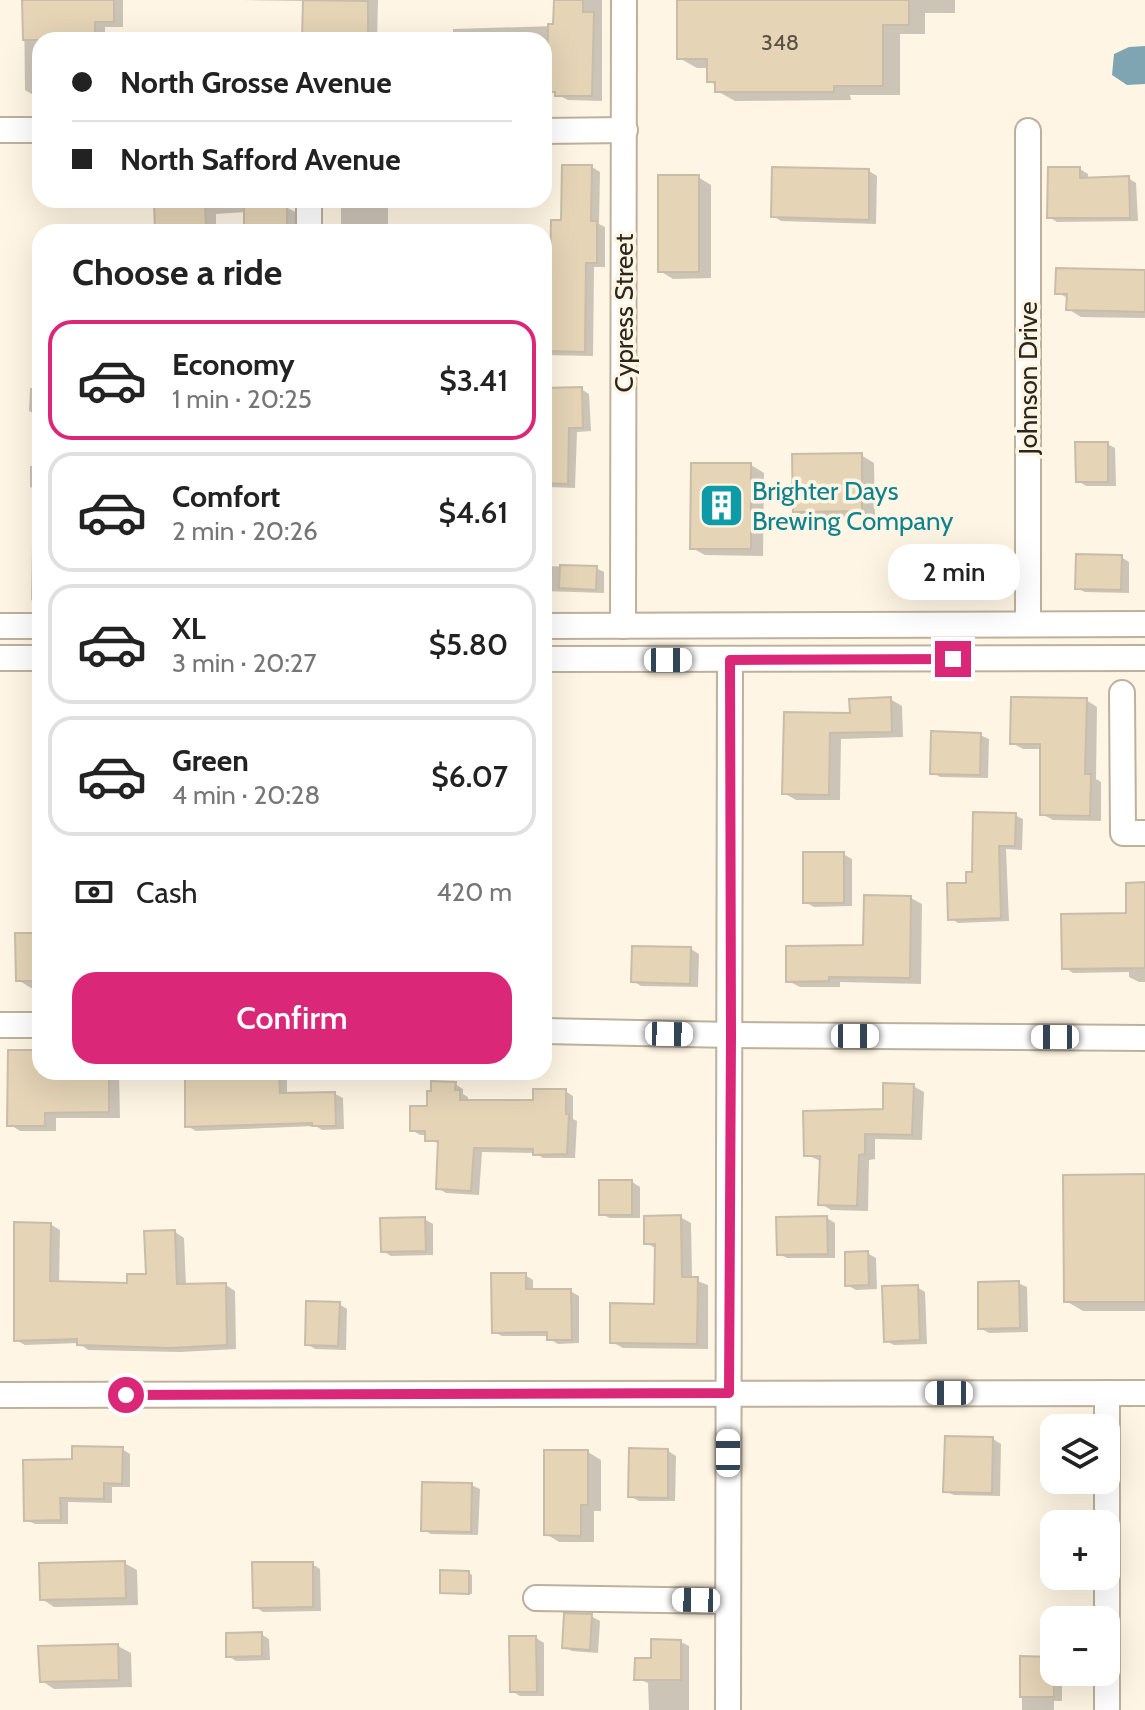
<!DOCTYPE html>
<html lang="en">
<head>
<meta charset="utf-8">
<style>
	body { margin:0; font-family:Cabin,sans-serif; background:#f2f2f2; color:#222; height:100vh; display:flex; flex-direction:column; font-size:30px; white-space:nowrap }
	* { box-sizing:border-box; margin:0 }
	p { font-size:26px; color:#767676 }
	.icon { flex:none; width:44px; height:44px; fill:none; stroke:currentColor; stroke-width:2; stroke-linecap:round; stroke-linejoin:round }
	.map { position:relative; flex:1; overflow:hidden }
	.side { position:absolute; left:32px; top:224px; width:520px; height:856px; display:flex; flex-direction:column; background:#fff; border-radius:24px; box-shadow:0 8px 32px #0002 }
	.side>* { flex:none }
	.top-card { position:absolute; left:32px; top:32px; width:520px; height:176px; border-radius:24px; box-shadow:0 8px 32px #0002; display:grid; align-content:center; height:176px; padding:0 40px; background:#fff }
	.buttons { position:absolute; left:1040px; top:1414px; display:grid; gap:16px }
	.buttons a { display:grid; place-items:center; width:80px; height:80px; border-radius:16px; background:#fff; box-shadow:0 8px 32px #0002; font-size:40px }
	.end { position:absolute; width:36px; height:36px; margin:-18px; border:10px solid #db2777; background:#fff; box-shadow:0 0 0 4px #fff }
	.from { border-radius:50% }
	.bubble { position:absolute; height:56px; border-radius:24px; background:#fff; box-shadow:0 8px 32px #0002; font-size:26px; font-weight:600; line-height:56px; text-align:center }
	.car { position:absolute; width:24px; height:48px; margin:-24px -12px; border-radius:10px; box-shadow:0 0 6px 2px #0007; background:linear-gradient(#fff 24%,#345 0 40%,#fff 0 76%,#345 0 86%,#fff 0) }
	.top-card b { display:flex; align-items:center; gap:28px; height:76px; font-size:30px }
	.top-card b+b { border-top:2px solid #e0e0e0 }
	.top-card i { width:20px; height:20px; background:#222 }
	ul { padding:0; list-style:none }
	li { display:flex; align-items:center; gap:24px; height:120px; margin:0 16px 12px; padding:0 24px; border:4px solid #e0e0e0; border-radius:24px }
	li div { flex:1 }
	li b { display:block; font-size:30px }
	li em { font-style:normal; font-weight:600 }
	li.current { border-color:#db2777 }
	li>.icon { width:72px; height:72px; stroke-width:1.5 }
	h2 { padding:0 40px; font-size:36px; line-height:96px }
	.pay { display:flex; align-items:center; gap:20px; height:88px; padding:0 40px; font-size:30px }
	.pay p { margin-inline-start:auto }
	.action { display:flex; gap:16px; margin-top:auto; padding:16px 40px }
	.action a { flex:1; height:92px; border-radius:24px; background:#db2777; color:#fff; font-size:32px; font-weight:600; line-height:92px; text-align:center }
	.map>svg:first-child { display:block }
	.water { fill:#80a5b2 }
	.shadow { fill:#0003 }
	.building { fill:#e5d4b6; stroke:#c8bda8; stroke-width:2 }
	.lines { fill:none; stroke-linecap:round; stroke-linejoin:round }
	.minor-casing { stroke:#bdb19d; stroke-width:28 }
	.minor { stroke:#fff; stroke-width:24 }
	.route { stroke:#db2777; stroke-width:10 }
	.labels { text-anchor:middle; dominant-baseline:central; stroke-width:7; stroke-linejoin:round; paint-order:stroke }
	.number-label { font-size:22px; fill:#5a5245 }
	.street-label { font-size:26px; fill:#2b271f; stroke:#fff5e4 }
	.culture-label { font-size:26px; fill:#0d838f; stroke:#fff5e4; text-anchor:start }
</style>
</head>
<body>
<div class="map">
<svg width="1145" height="1710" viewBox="0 0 1145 1710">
	<rect width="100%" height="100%" fill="#fff5e4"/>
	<path class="water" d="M1145,46V84L1127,85L1112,75L1114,54L1129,47Z"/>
	<g class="shadow">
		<path d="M24,0H123V27H105V40H40V96H35L25,90Z"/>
		<path d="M242,0H378L377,40H304L305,1Z"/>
		<path d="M555,0H602V101L568,100L552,92H544V40H453V29L555,26Z"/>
		<path d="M679,0H955V13H925V34H900V95H850L851,100L735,101L717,91V86L709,81V68H697L679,58Z"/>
		<path d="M592,167L600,172L599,224L605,227V267H594L593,356L544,355V276H552Z"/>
		<path d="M1080,169L1088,174V179L1128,178L1136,183L1138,221L1057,222L1049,217Z"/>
		<path d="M869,171L877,176L876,224L781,221L773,216Z"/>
		<path d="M698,177L711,185V278L673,279L660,271Z"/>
		<path d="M156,200H286V207L297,213L298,232H250L246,230V212L216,214V232H157Z"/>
		<rect x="341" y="200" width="47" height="32"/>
		<path d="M1145,272V318L1081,317L1068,309L1069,299L1057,292Z"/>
		<path d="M35,325H40V605L31,600L33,488L30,487V466H34L35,414L29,411L30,388H35Z"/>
		<path d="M581,389L589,394L591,431L577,432L575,488L547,487L544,485V390Z"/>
		<path d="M1107,444L1115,448L1116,486H1086L1078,481Z"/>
		<path d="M861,455L874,463L875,517L807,518L795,511Z"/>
		<path d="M751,465L764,473L763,556L705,555L692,548Z"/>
		<path d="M544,544L548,546L547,566L596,568L604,572V593L544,591Z"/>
		<path d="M1121,557L1129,562V593L1085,592L1077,588Z"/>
		<path d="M890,699L902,706L903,737L841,739L840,800H796L784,793L786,714L852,715Z"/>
		<path d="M1086,700L1097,707L1096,779L1101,782V821L1053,820L1042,814V749H1023L1012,743Z"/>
		<path d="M544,724L547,725L545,841H544Z"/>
		<path d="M980,735L989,739L988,778L940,777L932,772Z"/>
		<path d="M1015,815L1023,819L1022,850L1006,849L1009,921L958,923L950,918L974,873Z"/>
		<path d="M843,854L852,859V906L814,907L805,902Z"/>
		<path d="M1145,884V982H1139L1129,977V972L1073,973L1064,967L1128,915Z"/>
		<path d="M911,898L922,904L921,984L840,982V987H800L788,981L865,947Z"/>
		<path d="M544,928L547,930L548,989H544Z"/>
		<path d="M40,935V988H31L18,980Z"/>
		<path d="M691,949L699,954L698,987L641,986L633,981Z"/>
		<path d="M40,1052V1072H119L120,1118H56V1131H20L9,1124Z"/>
		<path d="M279,1074L287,1079V1095L335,1094L343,1098L344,1129L322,1130L316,1126L196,1131L187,1126L249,1077Z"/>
		<path d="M455,1084L463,1089V1094L468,1097V1102H535L565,1091L573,1096V1119L577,1121L575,1158H543L535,1153L482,1152L479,1195L446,1193L438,1188L440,1144L427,1139V1135H420L412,1130L429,1108Z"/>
		<path d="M913,1086L924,1092L922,1140L875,1139V1159L869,1160L868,1211L831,1210L820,1203L821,1161L806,1155L885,1110Z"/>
		<path d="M1145,1176V1311H1083L1066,1301Z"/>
		<path d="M632,1182L640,1187V1218H610L601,1214Z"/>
		<path d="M680,1217L691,1223L692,1279L708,1285V1349L623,1348L612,1342L656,1306L657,1249L646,1243Z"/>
		<path d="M827,1218L835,1223V1258H787L779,1254Z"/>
		<path d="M424,1219L433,1224V1255L391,1256L383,1251Z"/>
		<path d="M50,1224L60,1230L59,1283L129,1285L148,1276L175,1232L184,1238L186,1286L226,1285L235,1291L236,1349L180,1352L88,1350L79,1343L25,1345L16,1340Z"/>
		<path d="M867,1253L876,1258L877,1289L856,1290L847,1285Z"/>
		<path d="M525,1275L533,1280V1291H570L579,1296V1343L558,1344L549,1339V1336H502L494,1332Z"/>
		<path d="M1018,1283L1027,1287L1028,1332L989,1333L980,1328Z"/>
		<path d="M917,1287L925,1292L927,1344L894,1345L886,1341Z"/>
		<path d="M339,1304L347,1309L346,1350L315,1349L307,1344Z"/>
		<path d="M993,1439L1001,1444L1000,1496L954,1495L945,1491Z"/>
		<path d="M122,1449L130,1454V1487H112V1503L68,1502V1524H35L26,1520Z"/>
		<path d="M668,1451L676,1456L675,1501H639L630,1496Z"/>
		<path d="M588,1452L601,1460V1511H594V1542H559L546,1534Z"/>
		<path d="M471,1485L480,1489L478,1535L431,1534L423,1529Z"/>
		<path d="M124,1563L137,1570L138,1605L54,1607L42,1599Z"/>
		<path d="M312,1564L320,1569L321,1611L263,1612L255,1607Z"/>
		<path d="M469,1573L472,1575V1594L442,1592Z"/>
		<path d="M591,1616L600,1621L598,1653L572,1651L564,1647Z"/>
		<path d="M261,1634L269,1639L270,1660L236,1661L228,1656Z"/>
		<path d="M536,1638L544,1643V1696H520L512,1691Z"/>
		<path d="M681,1642L689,1646V1710H649L648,1683L636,1678Z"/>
		<path d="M118,1646L131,1653L132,1687L54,1689L42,1681Z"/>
		<path d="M1022,1658L1054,1659V1672H1062V1701H1054V1710H1022Z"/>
	</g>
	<g class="building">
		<path d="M22,0H114V22H95V40H23Z"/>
		<path d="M303,0L368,1V40H302Z"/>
		<path d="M554,0H583V12H594L592,96H555V92H547L548,24H553Z"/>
		<path d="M677,0H909V25H883V86H834V92H715V82H707V59H677Z"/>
		<path d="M562,165H592L591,221H597V263H586L585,352L544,351V274H550L551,220H561Z"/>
		<path d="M772,167L869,169V220L771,217Z"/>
		<path d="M1048,167H1080V178L1129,176L1130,218H1047Z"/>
		<rect x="658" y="175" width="41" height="97"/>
		<path d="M154,200H205L206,232H155Z"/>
		<path d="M244,200H276V205H287V230L244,231Z"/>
		<path d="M1056,268L1145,270V312L1066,310L1067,294H1055Z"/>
		<path d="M582,387L583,428H569L568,484L544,483V388Z"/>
		<path d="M1075,442H1108V482H1076Z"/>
		<path d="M862,453V511L793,512L792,454Z"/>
		<path d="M691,463H751V549H690Z"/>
		<path d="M1076,554L1122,555L1121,590L1075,589Z"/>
		<path d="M560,565L597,566L596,590L559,588Z"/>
		<path d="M891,697L892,732L830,733L829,795L782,794L784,712L850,713L849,699Z"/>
		<path d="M1011,697L1087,698L1085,774H1091L1090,816L1040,815V744H1010Z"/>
		<path d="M931,731L981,733L980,775L930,774Z"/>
		<path d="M973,812L1016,813L1015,846H999L1001,918L948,920L947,883H966V872H972Z"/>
		<rect x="803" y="852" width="41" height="51"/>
		<path d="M1145,882V968L1062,969L1061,914L1126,913V883Z"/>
		<path d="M864,895L911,896L910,978L829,977V981L786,982V946L863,945Z"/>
		<path d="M15,933H40V981H16Z"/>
		<path d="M632,946L691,947L690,984L631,982Z"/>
		<path d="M8,1050H40V1072H109V1112L45,1113V1126H7Z"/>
		<path d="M247,1072H279L280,1093L335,1092L336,1126H312V1123L185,1127V1075H247Z"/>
		<path d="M431,1081L456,1082L455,1090H460V1100H533V1089H566V1114H569L567,1154L533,1155V1149L474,1148L471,1191L436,1189L438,1141H425V1131H410V1106H427V1091H431Z"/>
		<path d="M883,1083L914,1084L912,1135L865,1134V1154L859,1155L857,1206L818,1205L820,1156H804L803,1111L883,1109Z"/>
		<path d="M1145,1174V1302H1064L1063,1175Z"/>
		<rect x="599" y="1180" width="33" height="35"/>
		<path d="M681,1215L682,1277H698L697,1344L610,1343V1303L654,1304L655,1244H644V1216Z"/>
		<path d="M827,1216L828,1254L777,1255L776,1217Z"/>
		<path d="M425,1217L426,1251L381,1252L380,1218Z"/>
		<path d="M14,1222L51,1223L50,1281L127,1283V1274H146L144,1231L175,1230L177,1284L226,1283L227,1345L170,1348L77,1345V1339L14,1341Z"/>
		<path d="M868,1251L869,1285L845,1286V1252Z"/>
		<path d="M491,1273H526V1289H571L572,1340H547V1332L492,1333Z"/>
		<path d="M1019,1281L1020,1328L978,1329V1282Z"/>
		<path d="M918,1285L920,1340L884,1342L882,1286Z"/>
		<path d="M306,1301L340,1302L338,1346L305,1345Z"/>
		<path d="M945,1436L993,1437L992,1493L943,1492Z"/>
		<path d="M72,1446L123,1447L122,1484L104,1483V1499L60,1498L61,1520L24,1521L23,1460L72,1459Z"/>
		<path d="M629,1448L668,1449V1498L628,1497Z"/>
		<path d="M544,1450H588V1505H581V1536L544,1535Z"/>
		<path d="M422,1482L472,1483L471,1532L421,1531Z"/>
		<path d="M125,1561L126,1598L40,1600L39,1563Z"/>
		<path d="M252,1562H313V1607L253,1608Z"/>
		<path d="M440,1570L469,1571V1594L440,1593Z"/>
		<path d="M564,1613L592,1614L590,1650L562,1648Z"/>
		<path d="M262,1632V1656L226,1657V1633Z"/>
		<path d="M509,1636H536L537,1692H510Z"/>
		<path d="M651,1639L681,1640V1680H634L635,1658H651Z"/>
		<path d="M118,1644L119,1680L40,1682L38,1646Z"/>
		<path d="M1020,1656L1054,1657V1697H1020Z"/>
	</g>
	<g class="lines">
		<defs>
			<g id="minor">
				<path d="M0,130H40"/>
				<path d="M544,131L625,130"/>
				<path d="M1028,131V624"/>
				<path d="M309,200V232"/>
				<path d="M0,626H40"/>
				<path d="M544,626L1145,624"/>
				<path d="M623,626L624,0"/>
				<path d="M0,658H40"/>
				<path d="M544,659L1145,658"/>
				<path d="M1122,693L1123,833H1145"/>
				<path d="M0,1025H40"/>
				<path d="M544,1031L731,1035L1145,1038"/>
				<path d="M1107,1393V1710"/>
				<path d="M0,1395L1145,1393"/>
				<path d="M536,1598L727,1601"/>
				<path d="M728,1710L730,660"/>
			</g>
		</defs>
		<use href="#minor" class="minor-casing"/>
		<use href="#minor" class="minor"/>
	</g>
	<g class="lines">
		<path class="route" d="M126,1395L729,1393L731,1035L730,660L953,659"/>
	</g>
	<defs>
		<symbol id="building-square" viewBox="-11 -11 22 22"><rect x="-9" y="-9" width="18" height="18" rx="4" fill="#0f9aa8" stroke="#fff5e4"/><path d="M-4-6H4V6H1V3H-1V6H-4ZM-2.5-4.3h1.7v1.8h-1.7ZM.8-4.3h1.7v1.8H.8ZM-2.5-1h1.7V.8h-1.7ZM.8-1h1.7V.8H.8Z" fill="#fff"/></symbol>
	</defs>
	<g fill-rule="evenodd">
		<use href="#building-square" x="696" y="480" width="51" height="51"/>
	</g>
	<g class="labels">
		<g class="number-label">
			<text x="780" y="42">348</text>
		</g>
		<g class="street-label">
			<text transform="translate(624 313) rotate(-90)">Cypress Street</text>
			<text transform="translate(1028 378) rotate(-90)">Johnson Drive</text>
		</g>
		<g class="culture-label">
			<text x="752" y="491">Brighter Days<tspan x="752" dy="30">Brewing Company</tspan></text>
		</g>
	</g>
</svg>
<div class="buttons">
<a><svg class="icon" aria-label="layers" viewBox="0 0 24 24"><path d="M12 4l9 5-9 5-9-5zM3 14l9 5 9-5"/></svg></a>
<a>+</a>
<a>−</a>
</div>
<i class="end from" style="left:126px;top:1395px"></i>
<i class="end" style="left:953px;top:659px"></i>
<div class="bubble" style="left:888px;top:544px;width:132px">2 min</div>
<i class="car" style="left:668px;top:660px;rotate:90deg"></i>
<i class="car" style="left:669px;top:1034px;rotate:91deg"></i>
<i class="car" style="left:855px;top:1036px;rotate:90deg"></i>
<i class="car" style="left:1055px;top:1037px;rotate:270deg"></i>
<i class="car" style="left:949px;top:1393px;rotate:270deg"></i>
<i class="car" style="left:728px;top:1453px;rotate:0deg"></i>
<i class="car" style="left:696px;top:1600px;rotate:271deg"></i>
<div class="top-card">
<b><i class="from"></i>North Grosse Avenue</b>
<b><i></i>North Safford Avenue</b>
</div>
<section class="side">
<h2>Choose a ride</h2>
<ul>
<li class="current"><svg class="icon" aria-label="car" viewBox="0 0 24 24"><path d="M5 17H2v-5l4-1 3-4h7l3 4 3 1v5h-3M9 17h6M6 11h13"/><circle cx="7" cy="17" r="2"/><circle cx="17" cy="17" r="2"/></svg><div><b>Economy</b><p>1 min · 20:25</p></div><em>$3.41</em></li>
<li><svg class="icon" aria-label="car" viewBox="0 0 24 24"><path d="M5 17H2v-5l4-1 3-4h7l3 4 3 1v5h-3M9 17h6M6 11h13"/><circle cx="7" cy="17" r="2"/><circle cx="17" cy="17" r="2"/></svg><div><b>Comfort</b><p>2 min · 20:26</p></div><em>$4.61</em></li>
<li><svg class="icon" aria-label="car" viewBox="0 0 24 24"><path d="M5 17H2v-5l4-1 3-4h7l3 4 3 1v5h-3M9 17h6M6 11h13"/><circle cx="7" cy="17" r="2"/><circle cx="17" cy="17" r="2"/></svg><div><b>XL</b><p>3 min · 20:27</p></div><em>$5.80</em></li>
<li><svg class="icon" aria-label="car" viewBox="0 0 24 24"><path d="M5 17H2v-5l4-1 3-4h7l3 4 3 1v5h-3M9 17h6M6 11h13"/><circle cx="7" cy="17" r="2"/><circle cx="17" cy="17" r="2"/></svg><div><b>Green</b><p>4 min · 20:28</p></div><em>$6.07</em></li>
</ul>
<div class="pay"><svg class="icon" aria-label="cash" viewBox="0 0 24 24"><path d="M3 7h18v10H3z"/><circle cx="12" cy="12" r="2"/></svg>Cash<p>420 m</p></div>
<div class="action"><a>Confirm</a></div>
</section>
</div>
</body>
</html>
